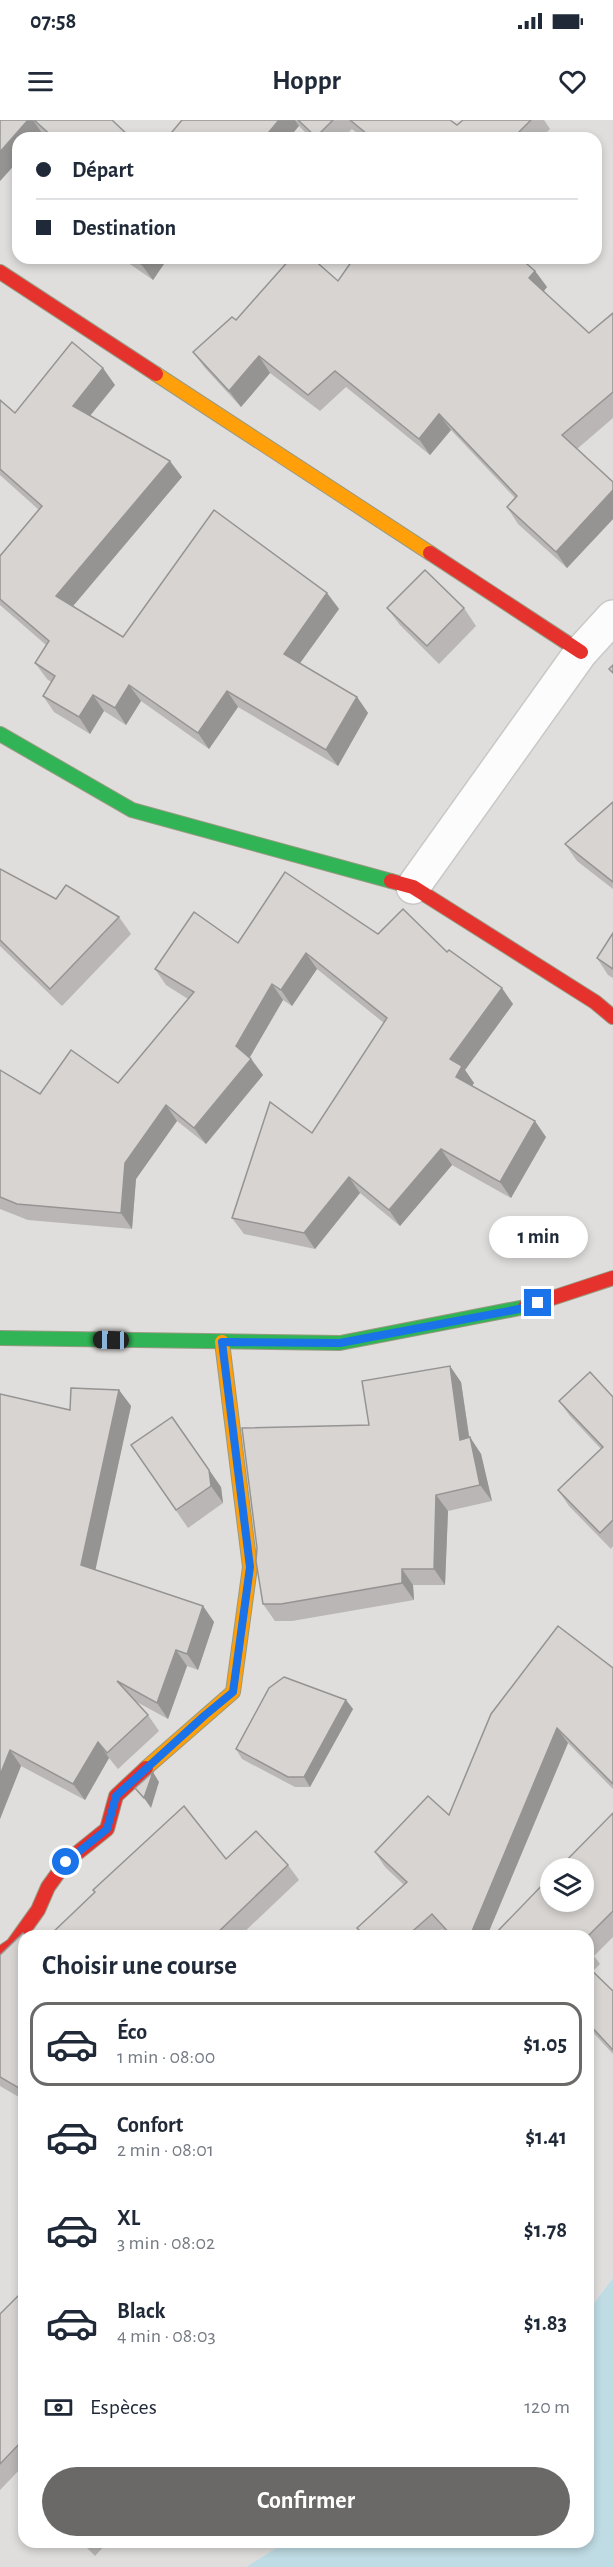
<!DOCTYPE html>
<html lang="fr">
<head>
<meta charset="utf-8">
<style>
	body { margin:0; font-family:"Alegreya Sans",sans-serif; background:#f2f2f3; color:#1f2937; height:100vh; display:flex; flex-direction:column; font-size:22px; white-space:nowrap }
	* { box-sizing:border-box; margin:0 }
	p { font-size:20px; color:#747a83 }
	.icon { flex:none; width:33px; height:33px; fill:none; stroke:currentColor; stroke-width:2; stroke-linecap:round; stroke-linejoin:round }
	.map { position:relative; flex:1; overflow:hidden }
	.drawer { position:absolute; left:18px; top:1810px; width:576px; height:618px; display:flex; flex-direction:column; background:#fff; border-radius:18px; box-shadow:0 3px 9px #0003 }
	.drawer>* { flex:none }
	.top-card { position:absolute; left:12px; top:12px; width:590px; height:132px; border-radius:18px; box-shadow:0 3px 9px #0003; display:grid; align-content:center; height:132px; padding:0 24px; background:#fff }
	.tools { position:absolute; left:540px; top:1738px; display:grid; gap:12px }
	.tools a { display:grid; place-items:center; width:54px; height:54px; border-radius:50%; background:#fff; box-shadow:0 3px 9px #0003; font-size:30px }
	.end { position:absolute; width:27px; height:27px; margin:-14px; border:8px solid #1a73e8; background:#fff; box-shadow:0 0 0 3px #fff }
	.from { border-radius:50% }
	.bubble { position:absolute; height:42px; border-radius:21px; background:#fff; box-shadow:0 3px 9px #0003; font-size:20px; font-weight:700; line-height:42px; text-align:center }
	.car { position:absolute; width:18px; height:36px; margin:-18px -9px; border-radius:8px; box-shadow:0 0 4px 2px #0007; background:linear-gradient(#222 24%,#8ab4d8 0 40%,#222 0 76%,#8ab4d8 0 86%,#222 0) }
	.top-card b { display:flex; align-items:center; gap:21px; height:57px; font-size:22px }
	.top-card b+b { border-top:2px solid #e0e1e3 }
	.top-card i { width:15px; height:15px; background:#1f2937 }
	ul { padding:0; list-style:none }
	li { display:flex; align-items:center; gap:18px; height:84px; margin:0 12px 9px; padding:0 12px; border:3px solid transparent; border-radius:18px }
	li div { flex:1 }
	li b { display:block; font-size:22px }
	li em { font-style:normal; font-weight:700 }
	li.on { border-color:#6a6968 }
	li>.icon { width:54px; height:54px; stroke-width:1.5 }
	h2 { padding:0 24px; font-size:27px; line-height:72px }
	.pay { display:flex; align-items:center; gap:15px; height:66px; padding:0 24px; font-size:22px }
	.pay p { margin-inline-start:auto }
	.primary-button { display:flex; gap:12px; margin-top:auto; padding:12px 24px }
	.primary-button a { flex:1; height:69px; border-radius:36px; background:#6a6968; color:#fff; font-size:24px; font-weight:700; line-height:69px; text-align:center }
	.status { display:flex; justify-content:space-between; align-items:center; height:42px; padding:0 30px; background:#fff; direction:ltr }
	.status svg { height:16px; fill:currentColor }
	header { display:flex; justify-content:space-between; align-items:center; height:78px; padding:0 24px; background:#fff; font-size:27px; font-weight:700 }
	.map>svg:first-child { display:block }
	.residential { fill:#dfdedc; fill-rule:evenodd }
	.water { fill:#bfdbe3 }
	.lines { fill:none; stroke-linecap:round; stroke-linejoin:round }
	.street-casing { stroke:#c9c8c7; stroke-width:36 }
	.fast-casing { stroke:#999a82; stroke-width:16 }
	.slow-casing { stroke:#999a82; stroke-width:16 }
	.jam-casing { stroke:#999a82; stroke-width:16 }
	.street { stroke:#fdfcfc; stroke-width:33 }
	.fast { stroke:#30b455; stroke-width:14 }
	.slow { stroke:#ff9f0a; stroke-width:14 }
	.jam { stroke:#e5322d; stroke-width:14 }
	.wall { fill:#b9b6b5 }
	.shaded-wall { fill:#969493 }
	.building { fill:#d7d4d2; stroke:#969493; stroke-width:1.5 }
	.route { stroke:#1a73e8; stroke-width:8 }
</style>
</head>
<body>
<div class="status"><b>07:58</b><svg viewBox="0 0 49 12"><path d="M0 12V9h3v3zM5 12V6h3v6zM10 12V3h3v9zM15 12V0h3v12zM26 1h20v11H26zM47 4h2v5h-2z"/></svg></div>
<header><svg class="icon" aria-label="menu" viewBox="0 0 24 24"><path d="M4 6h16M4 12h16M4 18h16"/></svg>Hoppr<svg class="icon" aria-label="heart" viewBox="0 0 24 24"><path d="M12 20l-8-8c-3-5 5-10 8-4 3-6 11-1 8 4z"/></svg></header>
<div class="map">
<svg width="613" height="2447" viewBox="0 0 613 2447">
	<rect width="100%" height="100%" fill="#f0eeeb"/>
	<path class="residential" d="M0,0H613V2158L588,2191V1816H24V2422L284,2423L246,2447H0ZM18,18H596V138H18ZM550,1749H584V1782H550Z"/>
	<path class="water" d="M613,2158V2447H246L284,2423L588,2422V2191Z"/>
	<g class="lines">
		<defs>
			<path id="street" d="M413,767L581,532L613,497"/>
			<g id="fast">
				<path d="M0,614L132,690L391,761"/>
				<path d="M0,1218L340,1223L525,1187"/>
			</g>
			<g id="slow">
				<path d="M156,254L430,433"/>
				<path d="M146,1648L233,1572L250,1447L222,1222"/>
			</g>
			<g id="jam">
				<path d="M0,152L156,254"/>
				<path d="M430,433L581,532"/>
				<path d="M391,761L413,767L595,882L613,897"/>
				<path d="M525,1187L613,1158"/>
				<path d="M0,1834L13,1825L38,1790L48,1767L66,1742L107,1709L116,1676L146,1648"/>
			</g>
		</defs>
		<use href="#street" class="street-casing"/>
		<use href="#fast" class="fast-casing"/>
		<use href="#slow" class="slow-casing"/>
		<use href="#jam" class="jam-casing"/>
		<use href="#street" class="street"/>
		<use href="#fast" class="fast"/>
		<use href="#slow" class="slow"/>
		<use href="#jam" class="jam"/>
	</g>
	<g class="wall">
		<path d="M0,0H112L131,18H48L42,13L38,18H18V41L0,61Z"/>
		<path d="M182,0H450L457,5L463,0H544L550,9L541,18H363L352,9L343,18H311L299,6Z"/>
		<path d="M121,138H168L153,160Z"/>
		<path d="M535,151L547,167L543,171L589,213L613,193V298L577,329L613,362V399L567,448L518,404L507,387L515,378L451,310L430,335L346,267L320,291L270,253L241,287L205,248L193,232L236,200L338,161Z"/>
		<path d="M115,265L90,296L182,357L73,486L123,517L327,473L339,489L300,543L357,577L368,593L338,646L238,587L209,629L141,581L126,605L104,591L90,614L54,592L43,576L51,562L47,559L35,543L46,525L0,485V436L39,390L0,355V280L15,293Z"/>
		<path d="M387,488H464L476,506L439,544L400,505Z"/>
		<path d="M613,682V769L577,741L565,724Z"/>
		<path d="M0,749L56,779L119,797L131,814L62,886L0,826Z"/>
		<path d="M613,813V858L608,855L597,838Z"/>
		<path d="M378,814L447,832L513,884L465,950L474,963L472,966L546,1017L511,1078L452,1045L400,1106L360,1073L315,1129L244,1114L232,1098L312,1013L384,903L317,849L292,886L283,880L250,937L263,955L206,1024L177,1001L136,1059L132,1109L28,1100L0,1089V950L40,974L118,963L188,879L166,865L155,849L238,823Z"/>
		<path d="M461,1262L469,1317L481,1334L492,1381L448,1391L445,1465H413L414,1480L292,1501H275L263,1484L257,1428L369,1305Z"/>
		<path d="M119,1270L131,1286L95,1450L203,1486L214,1502L198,1550L187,1546L168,1599L135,1581L148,1595L159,1611L118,1649L109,1638L85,1680L21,1646L0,1699V1274L70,1290Z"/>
		<path d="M613,1277V1426L611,1429L569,1386L558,1370L601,1329L570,1296L559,1281Z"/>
		<path d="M131,1325L221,1367L223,1383L188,1408Z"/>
		<path d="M613,1548V1669L568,1623L487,1816H449L442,1809L434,1816H363L357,1808L404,1765L385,1747L375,1732L449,1695Z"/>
		<path d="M346,1580L353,1589L310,1667H295L242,1639L236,1629Z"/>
		<path d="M613,1693V1817L594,1836L600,1844L593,1851L613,1871V1934L588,1907V1816Z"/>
		<path d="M226,1739L288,1745L299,1760L240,1816H49Z"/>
		<path d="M24,1816V1980L0,1966V1835Z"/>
		<path d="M24,2170V2345L0,2370V2194Z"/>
		<path d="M81,2422H108L95,2436Z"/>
	</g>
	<g class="shaded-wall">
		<path d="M28,0H33L42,13L38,18H18V41L0,61V32Z"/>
		<path d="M279,0H295L299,6L289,18H264Z"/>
		<path d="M145,138H168L153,160L141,144Z"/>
		<path d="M535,151L547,167L541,175L529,158Z"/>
		<path d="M259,236L270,253L241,287L229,271Z"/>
		<path d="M103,248L115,265L84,303L73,286Z"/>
		<path d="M439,294L451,310L430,335L419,319Z"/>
		<path d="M170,341L182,357L68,492L56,476Z"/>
		<path d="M613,370V399L567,448L556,432Z"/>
		<path d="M327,473L339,489L295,550L284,534Z"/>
		<path d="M129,565L141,581L126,605L115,588Z"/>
		<path d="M227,571L238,587L209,629L198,613Z"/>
		<path d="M93,575L104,591L90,614L79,597Z"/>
		<path d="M357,577L368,593L338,646L326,630Z"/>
		<path d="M306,833L317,849L292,886L281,870Z"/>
		<path d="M272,864L283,880L247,942L236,926Z"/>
		<path d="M502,868L513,884L465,950L474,963L467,973L456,957L450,939Z"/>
		<path d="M251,939L263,955L206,1024L194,1008Z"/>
		<path d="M166,985L177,1001L136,1059L132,1109L121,1093L125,1043Z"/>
		<path d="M535,1001L546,1017L511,1078L500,1062Z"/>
		<path d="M441,1029L452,1045L400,1106L389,1090Z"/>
		<path d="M349,1057L360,1073L315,1129L304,1113Z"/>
		<path d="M450,1246L461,1262L472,1336L460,1320Z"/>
		<path d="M119,1270L131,1286L93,1461L81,1445Z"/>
		<path d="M185,1315L221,1367L223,1383L211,1366Z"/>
		<path d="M470,1317L481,1334L492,1381L480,1365Z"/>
		<path d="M436,1375L448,1391L445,1465L434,1449Z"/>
		<path d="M402,1449L413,1465L414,1480L402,1463Z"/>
		<path d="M203,1486L214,1502L198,1550L187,1534Z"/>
		<path d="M176,1530L187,1546L168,1599L157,1583Z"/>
		<path d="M346,1580L353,1589L310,1667L304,1657Z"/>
		<path d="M557,1608L568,1623L487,1816H470Z"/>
		<path d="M98,1622L109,1638L85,1680L73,1664Z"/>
		<path d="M10,1630L21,1646L0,1699V1655Z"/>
		<path d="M153,1652L159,1662L151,1688L144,1678Z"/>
	</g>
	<g class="building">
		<path d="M0,0H28L0,32Z"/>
		<path d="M34,0H112L131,18H54Z"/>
		<path d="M182,0H279L264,18H167Z"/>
		<path d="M298,0H333L316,17Z"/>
		<path d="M350,0H450L457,5L463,0H531L513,18H372Z"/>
		<path d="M133,138H145L141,144Z"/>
		<path d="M291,138H312L338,161L354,138H520L535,151L529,158L589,213L613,193V272L562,315L613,362V370L556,432L507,387L517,376L439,294L419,319L335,251L308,275L259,236L229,271L193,232L232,197L236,200Z"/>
		<path d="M72,222L103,248L73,286L170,341L56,476L123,517L214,390L327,473L284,534L357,577L326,630L227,571L198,613L129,565L115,588L93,575L79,597L43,576L55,556L35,543L49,521L0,479V436L42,386L0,349V280L15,293Z"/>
		<path d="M425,450L464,488L427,526L387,488Z"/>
		<path d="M613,545V553L609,549Z"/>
		<path d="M613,682V762L565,724Z"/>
		<path d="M0,749L56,779L66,765L119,797L50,869L0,820Z"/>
		<path d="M285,752L378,814L403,789L447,832L449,830L502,868L450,939L462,946L456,957L535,1001L500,1062L441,1029L389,1090L349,1057L304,1113L232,1098L270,982L312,1013L387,898L306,833L281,870L272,864L236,926L251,939L194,1008L166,985L125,1043L121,1093L17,1084L0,1077V950L40,974L71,930L118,963L194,872L155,849L194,792L238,823Z"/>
		<path d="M613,813V849L597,838Z"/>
		<path d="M450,1246L460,1320L470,1317L480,1365L436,1375L434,1449H402V1463L281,1484H263L256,1441L257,1428L242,1308L369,1305L362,1261Z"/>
		<path d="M590,1252L613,1277V1400L600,1413L558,1370L603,1327L559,1281Z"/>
		<path d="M71,1268L119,1270L81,1445L203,1486L187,1534L176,1530L157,1583L117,1561L148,1595L107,1633L98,1622L73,1664L10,1630L0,1655V1274L70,1290Z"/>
		<path d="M172,1297L209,1350L211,1366L176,1390L131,1325Z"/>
		<path d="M558,1506L613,1548V1664L557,1608L470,1816H452L432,1794L407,1816H365L357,1808L407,1762L375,1732L428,1676L449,1695L491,1594Z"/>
		<path d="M284,1557L346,1580L304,1657H288L236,1629L269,1568Z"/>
		<path d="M153,1652L144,1678L135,1668Z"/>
		<path d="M184,1686L226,1739L256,1711L288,1745L214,1816H49L95,1772L93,1770Z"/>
		<path d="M613,1693V1791L588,1816H493L550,1757V1782H584V1749H558Z"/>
		<path d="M23,1813L27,1816H24V1971L0,1957V1835Z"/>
		<path d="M588,1847L613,1871V1930L588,1903Z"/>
		<path d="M24,2170V2322L22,2321L0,2344V2194Z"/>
	</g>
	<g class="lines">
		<path class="route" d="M66,1742L107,1709L116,1676L204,1596L233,1572L250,1447L222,1222L340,1223L519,1189L538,1183"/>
	</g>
</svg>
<div class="tools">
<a><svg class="icon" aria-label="layers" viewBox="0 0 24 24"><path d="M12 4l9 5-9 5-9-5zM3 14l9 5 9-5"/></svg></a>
</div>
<i class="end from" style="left:66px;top:1742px"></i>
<i class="end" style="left:538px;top:1183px"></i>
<div class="bubble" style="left:489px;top:1096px;width:99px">1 min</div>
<i class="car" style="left:111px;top:1220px;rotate:271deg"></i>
<div class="top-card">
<b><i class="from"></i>Départ</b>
<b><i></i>Destination</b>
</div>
<section class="drawer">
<h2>Choisir une course</h2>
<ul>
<li class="on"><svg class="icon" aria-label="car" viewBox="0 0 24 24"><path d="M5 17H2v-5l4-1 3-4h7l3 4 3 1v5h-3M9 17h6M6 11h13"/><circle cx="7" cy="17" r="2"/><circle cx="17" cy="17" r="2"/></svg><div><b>Éco</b><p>1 min · 08:00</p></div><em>$1.05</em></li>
<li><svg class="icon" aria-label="car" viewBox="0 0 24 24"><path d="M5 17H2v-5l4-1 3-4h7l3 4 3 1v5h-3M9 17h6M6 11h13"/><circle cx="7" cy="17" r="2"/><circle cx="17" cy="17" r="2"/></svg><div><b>Confort</b><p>2 min · 08:01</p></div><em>$1.41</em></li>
<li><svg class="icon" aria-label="car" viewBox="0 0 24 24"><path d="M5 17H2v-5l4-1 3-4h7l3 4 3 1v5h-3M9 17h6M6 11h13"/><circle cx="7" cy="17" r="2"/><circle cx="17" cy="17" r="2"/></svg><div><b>XL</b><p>3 min · 08:02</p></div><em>$1.78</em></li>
<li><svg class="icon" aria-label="car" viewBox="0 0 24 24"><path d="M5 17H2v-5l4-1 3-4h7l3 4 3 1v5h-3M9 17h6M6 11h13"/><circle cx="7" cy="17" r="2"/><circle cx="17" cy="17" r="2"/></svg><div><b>Black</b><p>4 min · 08:03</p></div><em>$1.83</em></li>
</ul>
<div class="pay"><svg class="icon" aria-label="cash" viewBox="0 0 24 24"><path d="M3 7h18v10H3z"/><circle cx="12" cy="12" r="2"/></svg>Espèces<p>120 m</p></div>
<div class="primary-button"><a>Confirmer</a></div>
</section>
</div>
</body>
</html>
